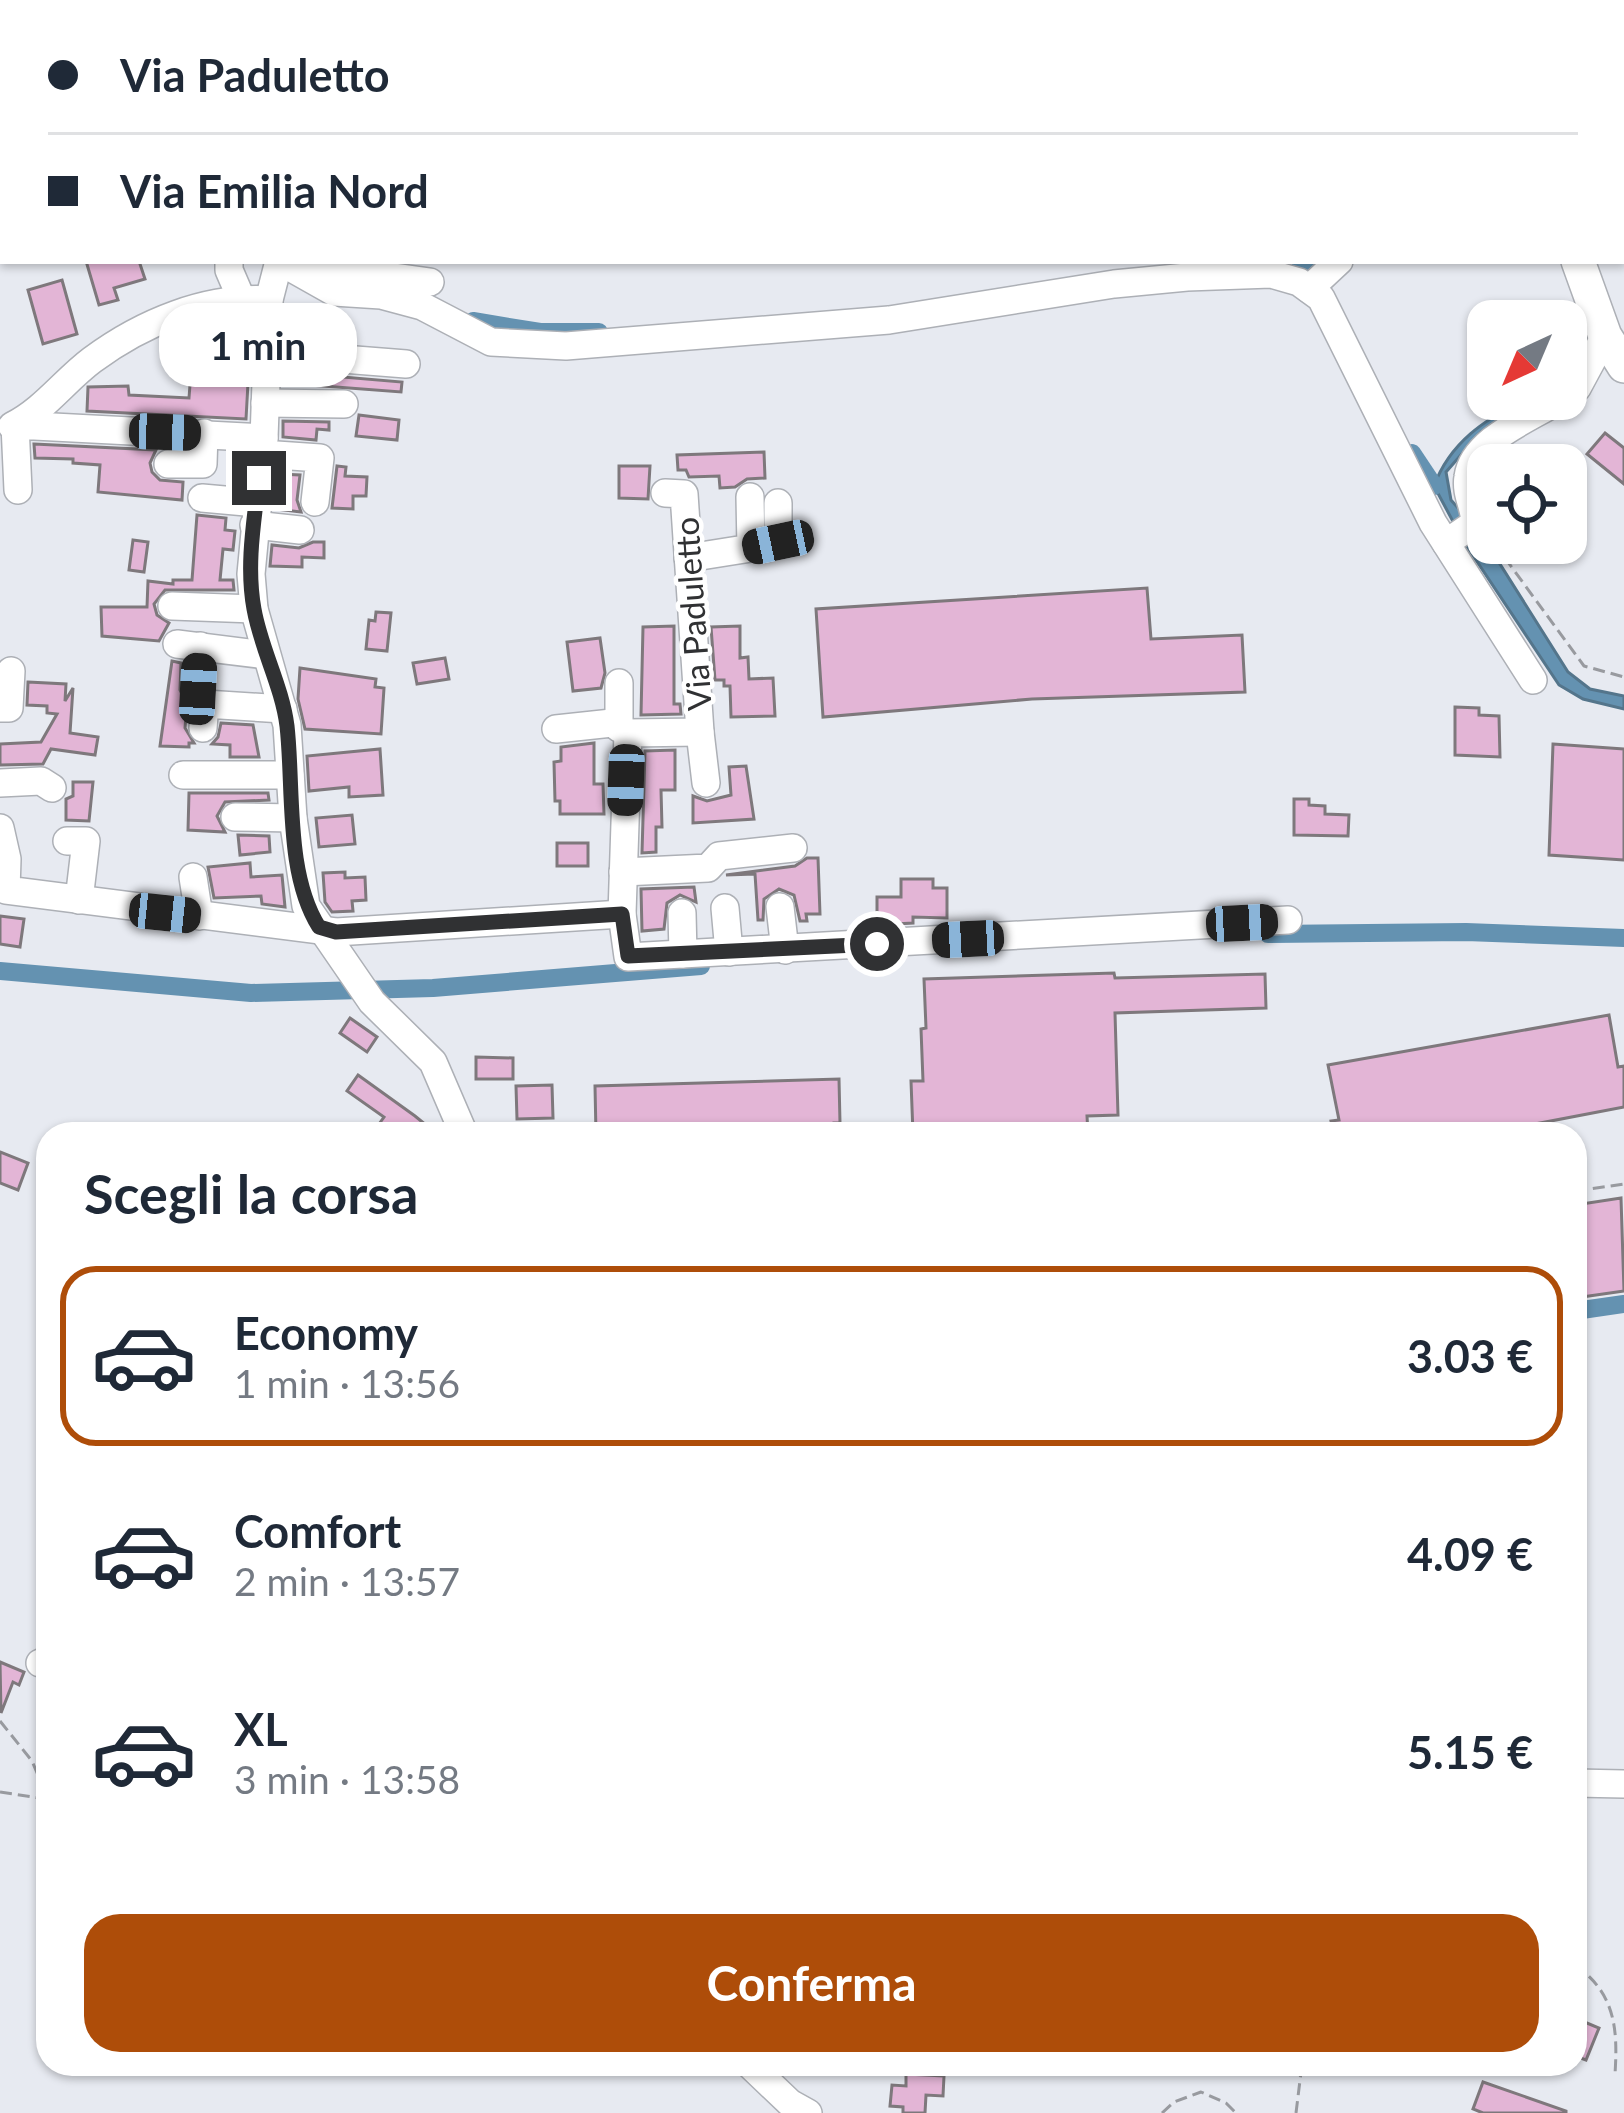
<!DOCTYPE html>
<html lang="it">
<head>
<meta charset="utf-8">
<style>
	body { margin:0; font-family:Lato,sans-serif; background:#f2f2f3; color:#1f2937; height:100vh; display:flex; flex-direction:column; font-size:45px; white-space:nowrap }
	* { box-sizing:border-box; margin:0 }
	p { font-size:39px; color:#747a83 }
	.icon { flex:none; width:66px; height:66px; fill:none; stroke:currentColor; stroke-width:2; stroke-linecap:round; stroke-linejoin:round }
	.map { position:relative; flex:1; overflow:hidden }
	.details { position:absolute; left:36px; top:1122px; width:1551px; height:954px; display:flex; flex-direction:column; background:#fff; border-radius:36px; box-shadow:0 3px 9px #0004 }
	.details>* { flex:none }
	.top-card { position:absolute; left:0px; top:0px; width:1626px; height:264px; box-shadow:0 3px 9px #0004; display:grid; align-content:center; height:264px; padding:0 48px; background:#fff }
	.needle { width:78px; rotate:224deg }
	.controls { position:absolute; left:1467px; top:300px; display:grid; gap:24px }
	.controls a { display:grid; place-items:center; width:120px; height:120px; border-radius:24px; background:#fff; box-shadow:0 3px 9px #0004; font-size:60px }
	.end { position:absolute; width:54px; height:54px; margin:-27px; border:15px solid #303133; background:#fff; box-shadow:0 0 0 6px #fff }
	.from { border-radius:50% }
	.bubble { position:absolute; height:84px; border-radius:36px; background:#fff; box-shadow:0 3px 9px #0004; font-size:39px; font-weight:700; line-height:84px; text-align:center }
	.car { position:absolute; width:36px; height:72px; margin:-36px -18px; border-radius:15px; box-shadow:0 0 9px 3px #0007; background:linear-gradient(#222 24%,#8ab4d8 0 40%,#222 0 76%,#8ab4d8 0 86%,#222 0) }
	.top-card b { display:flex; align-items:center; gap:42px; height:114px; font-size:45px }
	.top-card b+b { border-top:3px solid #e0e1e3 }
	.top-card i { width:30px; height:30px; background:#1f2937 }
	ul { padding:0; list-style:none }
	li { display:flex; align-items:center; gap:36px; height:180px; margin:0 24px 18px; padding:0 24px; border:6px solid transparent; border-radius:36px }
	li div { flex:1 }
	li b { display:block; font-size:45px }
	li em { font-style:normal; font-weight:700 }
	li.on { border-color:#ae4d09 }
	li>.icon { width:108px; height:108px; stroke-width:1.5 }
	h2 { padding:0 48px; font-size:54px; line-height:144px }
	.primary-button { display:flex; gap:24px; margin-top:auto; padding:24px 48px }
	.primary-button a { flex:1; height:138px; border-radius:36px; background:#ae4d09; color:#fff; font-size:48px; font-weight:700; line-height:138px; text-align:center }
	.map>svg:first-child { display:block }
	.water { fill:#6492b1; stroke:#54758b; stroke-width:3 }
	.lines { fill:none; stroke-linecap:round; stroke-linejoin:round }
	.canal { stroke:#6492b1; stroke-width:18 }
	.building { fill:#e3b5d6; stroke:#7e787c; stroke-width:3 }
	.minor-casing { stroke:#adb0b6; stroke-width:30 }
	.major-casing { stroke:#adb0b6; stroke-width:36 }
	.path { stroke:#989a9f; stroke-width:3; stroke-dasharray:12 6; stroke-linecap:butt }
	.minor { stroke:#fff; stroke-width:27 }
	.major { stroke:#fff; stroke-width:33 }
	.route { stroke:#303133; stroke-width:15 }
	.labels { text-anchor:middle; dominant-baseline:central; stroke-width:9; stroke-linejoin:round; paint-order:stroke }
	.street-label { font-size:33px; fill:#303133; stroke:#fff }
</style>
</head>
<body>
<div class="map">
<svg width="1624" height="2113" viewBox="0 0 1624 2113">
	<rect width="100%" height="100%" fill="#e7eaf1"/>
	<path class="water" d="M1524,399H1543L1481,432L1446,472L1451,500L1481,534L1568,672L1590,689L1624,696V709L1583,699L1559,685L1464,542L1434,486C1450,442 1485,420 1524,399Z"/>
	<g class="lines">
		<g class="canal">
			<path d="M1300,261L1312,265"/>
			<path d="M1180,265L1229,261"/>
			<path d="M473,321L540,332H599"/>
			<path d="M1412,453L1434,486"/>
			<path d="M1268,934L1466,932L1624,938"/>
			<path d="M0,971L251,993L433,988L701,966"/>
			<path d="M1575,1311L1624,1304"/>
		</g>
	</g>
	<g class="building">
		<path d="M86,261H139L145,279L114,288L118,300L99,305Z"/>
		<path d="M62,280L77,334L43,344L28,290Z"/>
		<path d="M240,319V382L248,383L246,419L87,411L88,387L128,386L129,395L189,398L192,358L166,360L165,338L185,331L208,341V324Z"/>
		<path d="M284,372L402,382L401,392L284,383Z"/>
		<path d="M359,415L399,420L397,440L356,436Z"/>
		<path d="M283,421L329,422V430L317,429L316,440L283,437Z"/>
		<path d="M1605,433L1624,448V484L1587,454Z"/>
		<path d="M34,444L156,450L150,463L152,472L160,480L183,482L182,500L98,492L100,465L73,463V459L35,458Z"/>
		<path d="M764,452L765,478L747,479L735,487L720,488L719,476L689,477L686,470H678L677,455Z"/>
		<path d="M337,466L346,467L345,476L367,477L366,496H353V509L332,508Z"/>
		<path d="M619,466H650L648,499L619,498Z"/>
		<path d="M279,474L300,475L297,500L301,512L275,509Z"/>
		<path d="M197,515L226,518L225,530L235,531L233,550L223,549L220,580H233L234,590H165L154,604L157,615L169,623L159,641L102,636L101,607H147L148,581L173,584V580H192Z"/>
		<path d="M133,540L148,542L144,572L129,570Z"/>
		<path d="M313,542H324V558L302,557V567L270,566L272,545L299,548Z"/>
		<path d="M1147,588L1151,639L1242,635L1245,692L1032,699L823,717L816,609Z"/>
		<path d="M376,612L391,613L387,651L366,649L369,620L375,621Z"/>
		<path d="M674,626V704H680L681,714L641,715L643,627Z"/>
		<path d="M740,626V658L748,657L749,679L773,678L775,716L731,717L730,686H724V680H715L711,627Z"/>
		<path d="M600,638L605,673L601,688L573,691L567,642Z"/>
		<path d="M445,658L449,679L417,684L413,663Z"/>
		<path d="M172,661L181,663L180,690L187,704L185,728L194,743H189V747L160,746Z"/>
		<path d="M300,668L376,679L375,687L384,688L381,734L305,729L298,699Z"/>
		<path d="M28,682L66,684L65,701L73,688L70,733L98,737L95,755L51,749L43,764L0,765V744L41,742L57,714L47,713V706L27,705Z"/>
		<path d="M1455,707L1479,708V715L1499,716L1500,757L1455,755Z"/>
		<path d="M221,723L253,725L259,757H230V745L212,744L218,737Z"/>
		<path d="M594,743V784H603L604,814H560V801H555L554,762L561,761V747Z"/>
		<path d="M1553,744L1624,749V860L1549,855Z"/>
		<path d="M380,749L383,795L349,797V787L309,791L307,756Z"/>
		<path d="M675,750V790H661L662,827H656V852L642,853L645,751Z"/>
		<path d="M746,766L754,819L693,823V796L707,801L731,795L729,767Z"/>
		<path d="M73,782H93L89,821L66,820V799L73,796Z"/>
		<path d="M189,793H268L269,800L225,802L217,816L225,832L188,830Z"/>
		<path d="M1294,799H1309V805L1325,806V814L1349,815L1348,836L1294,835Z"/>
		<path d="M352,815L355,844L319,847L316,818Z"/>
		<path d="M238,835L269,836L270,852L240,855Z"/>
		<rect x="557" y="843" width="31" height="23"/>
		<path d="M807,858H818L820,914H806L807,921H800L794,895L779,889L764,899L763,920H758L755,874L726,875L795,866Z"/>
		<path d="M250,863L251,877L282,875L285,907L262,904L261,896L214,898L208,867Z"/>
		<path d="M345,872V878L365,877L366,900L352,901L353,911L332,912L325,902L323,873Z"/>
		<path d="M901,879H933V888H947V918L913,917V923L877,925V897H901Z"/>
		<path d="M694,887L696,902L680,895L667,903L664,929L642,931L641,889Z"/>
		<path d="M0,916L24,919L20,947L0,944Z"/>
		<path d="M1114,973L1115,978L1265,974L1266,1008L1115,1013L1118,1115L1087,1116L1088,1134H913L911,1081H923L921,1029L926,1028L924,979Z"/>
		<path d="M1609,1015L1618,1067L1624,1066V1107L1483,1134H1334L1331,1121L1339,1120L1328,1065Z"/>
		<path d="M350,1018L377,1037L367,1052L340,1033Z"/>
		<path d="M476,1057L513,1058V1079H476Z"/>
		<path d="M358,1075L415,1116L437,1134H394L379,1124L384,1117L347,1091Z"/>
		<path d="M839,1079L840,1123H834V1134H596L595,1086Z"/>
		<path d="M552,1085L553,1118L517,1119L516,1086Z"/>
		<path d="M0,1152L28,1163L18,1190L0,1183Z"/>
		<path d="M1621,1198L1624,1291L1575,1298V1205Z"/>
		<path d="M0,1662L24,1672L19,1685L13,1682L1,1713Z"/>
		<path d="M1575,2018L1599,2028L1586,2060L1575,2056Z"/>
		<path d="M906,2074L944,2076L943,2096L926,2095L925,2113H903V2107L890,2106L892,2085L906,2086Z"/>
		<path d="M1483,2082L1566,2111V2113H1483L1473,2109Z"/>
	</g>
	<g class="lines">
		<defs>
			<g id="minor">
				<path d="M1530,0L1531,3"/>
				<path d="M0,2L7,3"/>
				<path d="M133,3L134,0"/>
				<path d="M210,3V0"/>
				<path d="M436,3L437,0"/>
				<path d="M0,176H3"/>
				<path d="M1623,180H1624"/>
				<path d="M0,239H3"/>
				<path d="M229,261V270L241,298"/>
				<path d="M279,261L334,292L381,295L422,306L491,342L566,346L889,320L1114,284L1187,277L1271,274L1299,282L1321,298L1433,523L1533,680"/>
				<path d="M279,261L269,300L264,438L251,574L254,609L287,725L293,818L306,906L372,1002L433,1062L464,1134"/>
				<path d="M310,261L322,267L430,282"/>
				<path d="M1309,289L1339,261"/>
				<path d="M267,353L406,364"/>
				<path d="M1566,395L1577,388L1605,336"/>
				<path d="M265,403L344,404"/>
				<path d="M12,426C44,410 64,381 92,360C142,323 206,296 269,300"/>
				<path d="M262,454L320,458L315,502"/>
				<path d="M168,464H203L204,433"/>
				<path d="M18,490L15,425L264,438"/>
				<path d="M665,493L684,494L700,732L628,733L622,914L628,957L1288,920"/>
				<path d="M202,498L257,503"/>
				<path d="M254,525L300,530"/>
				<path d="M1446,543L1475,523C1475,508 1465,493 1468,477C1473,439 1532,418 1560,399"/>
				<path d="M751,548L778,542V503"/>
				<path d="M688,558L751,548L750,497"/>
				<path d="M172,606L254,609"/>
				<path d="M177,644L266,655"/>
				<path d="M198,690L200,646"/>
				<path d="M0,708H9L11,671"/>
				<path d="M203,728L205,704L283,709"/>
				<path d="M619,728V683"/>
				<path d="M556,729L612,723L628,733"/>
				<path d="M700,732L706,783"/>
				<path d="M183,775H290"/>
				<path d="M0,783L41,781L52,788"/>
				<path d="M235,817L293,818"/>
				<path d="M0,828L7,859L6,890L336,932L622,914"/>
				<path d="M67,841H86L79,900"/>
				<path d="M623,872L708,868L719,856L793,848"/>
				<path d="M193,877L199,916"/>
				<path d="M780,907L785,950"/>
				<path d="M725,908L729,952"/>
				<path d="M682,913L683,954"/>
				<path d="M40,1663L48,1665"/>
				<path d="M1575,1783L1624,1784"/>
				<path d="M749,2064L790,2103L808,2113"/>
			</g>
			<g id="major">
				<path d="M1491,0L1492,3"/>
				<path d="M1578,261L1605,336L1624,366"/>
			</g>
		</defs>
		<use href="#minor" class="minor-casing"/>
		<use href="#major" class="major-casing"/>
		<g class="path">
			<path d="M1494,543L1584,666L1624,677"/>
			<path d="M1575,1191L1624,1184"/>
			<path d="M0,1721L32,1761L48,1798"/>
			<path d="M0,1792L46,1799"/>
			<path d="M1575,1965C1615,1993 1618,2028 1615,2074"/>
			<path d="M1162,2113L1174,2102L1201,2092L1226,2103L1236,2113"/>
			<path d="M1296,2113L1302,2064"/>
		</g>
		<use href="#minor" class="minor"/>
		<use href="#major" class="major"/>
	</g>
	<g class="lines">
		<path class="route" d="M259,478C254,521 246,566 254,609C261,649 282,686 287,726C294,788 285,873 319,927L336,932L622,914L628,956L877,944"/>
	</g>
	<g class="labels">
		<g class="street-label">
			<text transform="translate(692 614) rotate(-94)">Via Paduletto</text>
		</g>
	</g>
</svg>
<div class="controls">
<a><svg class="needle" viewBox="-14 -14 28 28"><path d="M0-13l5 13h-10z" fill="#e53935"/><path d="M0 13l5-13h-10z" fill="#747a83"/></svg></a>
<a><svg class="icon" aria-label="locate" viewBox="0 0 24 24"><circle cx="12" cy="12" r="6"/><path d="M12 2v4M12 18v4M2 12h4M18 12h4"/></svg></a>
</div>
<i class="end from" style="left:877px;top:944px"></i>
<i class="end" style="left:259px;top:478px"></i>
<div class="bubble" style="left:159px;top:303px;width:198px">1 min</div>
<i class="car" style="left:165px;top:432px;rotate:92deg"></i>
<i class="car" style="left:778px;top:542px;rotate:258deg"></i>
<i class="car" style="left:198px;top:689px;rotate:3deg"></i>
<i class="car" style="left:626px;top:780px;rotate:182deg"></i>
<i class="car" style="left:165px;top:913px;rotate:96deg"></i>
<i class="car" style="left:1242px;top:923px;rotate:87deg"></i>
<i class="car" style="left:968px;top:939px;rotate:267deg"></i>
<div class="top-card">
<b><i class="from"></i>Via Paduletto</b>
<b><i></i>Via Emilia Nord</b>
</div>
<section class="details">
<h2>Scegli la corsa</h2>
<ul>
<li class="on"><svg class="icon" aria-label="car" viewBox="0 0 24 24"><path d="M5 17H2v-5l4-1 3-4h7l3 4 3 1v5h-3M9 17h6M6 11h13"/><circle cx="7" cy="17" r="2"/><circle cx="17" cy="17" r="2"/></svg><div><b>Economy</b><p>1 min · 13:56</p></div><em>3.03 €</em></li>
<li><svg class="icon" aria-label="car" viewBox="0 0 24 24"><path d="M5 17H2v-5l4-1 3-4h7l3 4 3 1v5h-3M9 17h6M6 11h13"/><circle cx="7" cy="17" r="2"/><circle cx="17" cy="17" r="2"/></svg><div><b>Comfort</b><p>2 min · 13:57</p></div><em>4.09 €</em></li>
<li><svg class="icon" aria-label="car" viewBox="0 0 24 24"><path d="M5 17H2v-5l4-1 3-4h7l3 4 3 1v5h-3M9 17h6M6 11h13"/><circle cx="7" cy="17" r="2"/><circle cx="17" cy="17" r="2"/></svg><div><b>XL</b><p>3 min · 13:58</p></div><em>5.15 €</em></li>
</ul>
<div class="primary-button"><a>Conferma</a></div>
</section>
</div>
</body>
</html>
